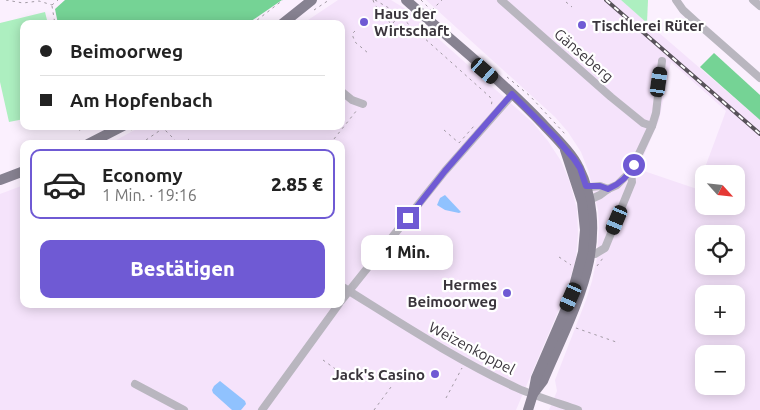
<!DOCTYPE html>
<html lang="de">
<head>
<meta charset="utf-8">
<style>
	body { margin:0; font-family:Ubuntu,sans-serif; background:#f6f6f6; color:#222; height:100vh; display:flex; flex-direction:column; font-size:19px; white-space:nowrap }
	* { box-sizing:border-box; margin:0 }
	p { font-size:16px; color:#767676 }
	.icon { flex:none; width:28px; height:28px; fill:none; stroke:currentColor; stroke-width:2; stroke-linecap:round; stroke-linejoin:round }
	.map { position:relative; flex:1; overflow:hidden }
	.side { position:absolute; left:20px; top:140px; width:325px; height:168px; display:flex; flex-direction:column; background:#fff; border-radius:10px; box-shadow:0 2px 12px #0003 }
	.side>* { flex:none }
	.hud { position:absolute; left:20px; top:20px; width:325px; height:110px; border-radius:10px; box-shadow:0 2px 12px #0003; display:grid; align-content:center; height:110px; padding:0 20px; background:#fff }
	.needle { width:32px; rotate:117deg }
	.buttons { position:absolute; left:695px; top:165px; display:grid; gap:10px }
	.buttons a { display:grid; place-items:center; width:50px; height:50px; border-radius:10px; background:#fff; box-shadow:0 2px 12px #0003; font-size:25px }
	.end { position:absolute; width:22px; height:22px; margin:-11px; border:6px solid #6f5ad4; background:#fff; box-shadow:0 0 0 2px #fff }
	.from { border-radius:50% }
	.bubble { position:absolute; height:35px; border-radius:10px; background:#fff; box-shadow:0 2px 12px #0003; font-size:16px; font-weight:800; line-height:35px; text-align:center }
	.car { position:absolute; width:15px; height:30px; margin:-15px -8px; border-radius:6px; box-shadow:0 0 4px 1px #0007; background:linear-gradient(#222 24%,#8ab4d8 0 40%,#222 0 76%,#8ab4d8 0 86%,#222 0) }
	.hud b { display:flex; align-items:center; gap:18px; height:48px; font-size:19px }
	.hud b+b { border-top:1px solid #e0e0e0 }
	.hud i { width:12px; height:12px; background:#222 }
	ul { padding:9px 0 0; list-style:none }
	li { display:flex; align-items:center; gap:15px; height:70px; margin:0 10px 8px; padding:0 10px; border:2px solid transparent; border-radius:10px }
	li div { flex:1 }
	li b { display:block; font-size:19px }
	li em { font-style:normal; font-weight:800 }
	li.active { border-color:#6f5ad4 }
	li>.icon { width:45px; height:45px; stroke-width:1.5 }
	.primary-button { display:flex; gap:10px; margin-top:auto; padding:10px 20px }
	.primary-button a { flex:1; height:58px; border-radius:10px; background:#6f5ad4; color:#fff; font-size:20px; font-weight:800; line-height:58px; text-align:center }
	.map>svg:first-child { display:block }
	.built { fill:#f5e3fb; fill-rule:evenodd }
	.green { fill:#adefc0 }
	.forest { fill:#75d395 }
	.water { fill:#90c2fe }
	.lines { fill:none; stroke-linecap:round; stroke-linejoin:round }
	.path { stroke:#a29aa4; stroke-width:1; stroke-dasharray:2.5 4; stroke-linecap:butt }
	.minor { stroke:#b9b6bf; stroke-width:8 }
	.major { stroke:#878291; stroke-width:10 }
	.rail-casing { stroke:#58525a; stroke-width:4 }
	.rail { stroke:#fff; stroke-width:2; stroke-dasharray:5.5; stroke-linecap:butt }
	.route { stroke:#6f5ad4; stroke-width:6 }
	.poi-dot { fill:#6f5ad4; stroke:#fff; stroke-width:2 }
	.labels { text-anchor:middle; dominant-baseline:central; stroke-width:4.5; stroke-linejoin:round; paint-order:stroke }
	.poi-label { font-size:15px; font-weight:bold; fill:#3a353c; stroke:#fff; text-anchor:start }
	.street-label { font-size:15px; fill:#3a353c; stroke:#fff }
</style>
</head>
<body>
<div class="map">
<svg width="760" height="410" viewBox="0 0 760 410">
	<rect width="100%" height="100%" fill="#fbf0fe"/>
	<g class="built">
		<path d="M338,0H391L404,8L533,123L548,141L561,161L569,180L577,209L578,234L576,258L566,293L516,410H0V194L24,185V304H341V144H109L142,126H341V24H302Z"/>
		<path d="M426,0H621L760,120V410H549L557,391L555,380L586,300L592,281L597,258L599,226L598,210L588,170L581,152L568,132L555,117ZM671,62L726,111L697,189L638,169L659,120ZM704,174H736V206H704ZM704,234H736V266H704ZM704,294H736V326H704ZM704,354H736V386H704Z"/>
	</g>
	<g class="green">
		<path d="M621,0H648L647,23Z"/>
		<path d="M45,12L48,24H24V119L9,122L0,82V23Z"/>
	</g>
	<g class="forest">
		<path d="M65,0H282L247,24H151L141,22L135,24H58L55,9Z"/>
		<path d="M714,53L760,95V120L700,67Z"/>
	</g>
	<g class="water">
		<path d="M445,195L461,212L459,213L445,210L437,205L440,198Z"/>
		<path d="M220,381L245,401L246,404L241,410H232L213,393L212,390L214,386Z"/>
	</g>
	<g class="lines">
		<g class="path">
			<path d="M6,0L23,3L39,1L52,5"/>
			<path d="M373,0C376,11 387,13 391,26"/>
			<path d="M375,0L394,11L490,97L492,101L491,107"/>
			<path d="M421,0L431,10"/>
			<path d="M566,2L572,7"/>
			<path d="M52,5L58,0"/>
			<path d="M52,6L55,24"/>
			<path d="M314,10L329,0"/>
			<path d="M432,10L442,0"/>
			<path d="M393,23L399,16"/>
			<path d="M252,24L283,0"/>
			<path d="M355,31L352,34L355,42L368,53"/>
			<path d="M507,77L530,96L565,134"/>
			<path d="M77,126L78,131L87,126"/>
			<path d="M161,126L179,144"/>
			<path d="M131,130L137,126"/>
			<path d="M444,130L459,143L474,126"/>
			<path d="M146,140L162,129"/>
			<path d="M183,144L189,139"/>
			<path d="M330,144L357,110"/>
			<path d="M559,257L571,265"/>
			<path d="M597,266L603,258"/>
			<path d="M576,328L619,343"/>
			<path d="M323,360L341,373"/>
			<path d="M446,398L462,368"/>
			<path d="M374,410L391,387"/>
		</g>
		<g class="minor">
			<path d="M501,0L611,97L643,123L652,126"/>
			<path d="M676,0L683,10L695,21L760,78"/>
			<path d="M753,0L760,6"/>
			<path d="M341,91L352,100L363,104"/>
			<path d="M581,188L600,186L608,189"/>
			<path d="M587,201L600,195L608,189L617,185L631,171L652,126L656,113L662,61"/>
			<path d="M586,252L595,254L605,248L632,182L631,171"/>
			<path d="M341,286C399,322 455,359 517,388C537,397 558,403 578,410"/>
			<path d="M341,301L445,171L512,95"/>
			<path d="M135,384L184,410"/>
			<path d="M262,410L339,304"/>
		</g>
		<g class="major">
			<path d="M406,0C452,41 501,80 543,124C555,137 572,153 579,168C593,196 595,230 589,261C581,301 559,343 543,381L533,394"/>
			<path d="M282,24L312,0"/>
			<path d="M88,144L123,126"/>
			<path d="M0,180L24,171"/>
			<path d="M528,410L533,394L536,378L571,297L583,252L585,230L582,202L565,150"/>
		</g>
		<defs>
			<path id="rail" d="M606,0L760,134"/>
		</defs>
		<use href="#rail" class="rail-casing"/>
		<use href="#rail" class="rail"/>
	</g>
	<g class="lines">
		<path class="route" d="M408,218L445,171L512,94L556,138L574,159L580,168L586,186H600L608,189C620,184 628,177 634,165"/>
	</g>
	<g class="poi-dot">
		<circle cx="364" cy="22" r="5"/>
		<circle cx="582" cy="25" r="5"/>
		<circle cx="507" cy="293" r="5"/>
		<circle cx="435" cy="374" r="5"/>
	</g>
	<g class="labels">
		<g class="poi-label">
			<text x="374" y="13">Haus der<tspan x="374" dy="17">Wirtschaft</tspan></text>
			<text x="592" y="25">Tischlerei Rüter</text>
			<text x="497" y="284" text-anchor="end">Hermes<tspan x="497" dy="17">Beimoorweg</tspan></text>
			<text x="425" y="374" text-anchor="end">Jack's Casino</text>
		</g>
		<g class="street-label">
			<text transform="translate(584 55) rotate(41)">Gänseberg</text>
			<text transform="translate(472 348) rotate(28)">Weizenkoppel</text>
		</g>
	</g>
</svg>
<div class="buttons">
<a><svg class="needle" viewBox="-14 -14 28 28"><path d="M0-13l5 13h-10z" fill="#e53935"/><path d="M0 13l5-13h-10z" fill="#767676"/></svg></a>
<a><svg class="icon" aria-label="locate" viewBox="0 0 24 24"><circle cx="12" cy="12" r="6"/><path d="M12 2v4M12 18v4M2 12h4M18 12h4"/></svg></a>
<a>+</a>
<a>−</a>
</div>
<i class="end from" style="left:634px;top:165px"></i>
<i class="end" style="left:408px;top:218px"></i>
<div class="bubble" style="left:361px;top:235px;width:92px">1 Min.</div>
<i class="car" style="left:485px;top:71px;rotate:131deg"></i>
<i class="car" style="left:659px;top:82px;rotate:8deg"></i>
<i class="car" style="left:617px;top:220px;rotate:203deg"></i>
<i class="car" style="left:571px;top:297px;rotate:204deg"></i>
<div class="hud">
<b><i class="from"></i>Beimoorweg</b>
<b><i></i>Am Hopfenbach</b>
</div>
<section class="side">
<ul>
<li class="active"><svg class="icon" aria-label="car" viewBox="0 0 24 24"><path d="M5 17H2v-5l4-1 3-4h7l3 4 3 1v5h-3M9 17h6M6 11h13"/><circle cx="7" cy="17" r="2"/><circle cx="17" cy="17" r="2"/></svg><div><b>Economy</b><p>1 Min. · 19:16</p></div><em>2.85 €</em></li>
</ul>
<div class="primary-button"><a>Bestätigen</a></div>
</section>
</div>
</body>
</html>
